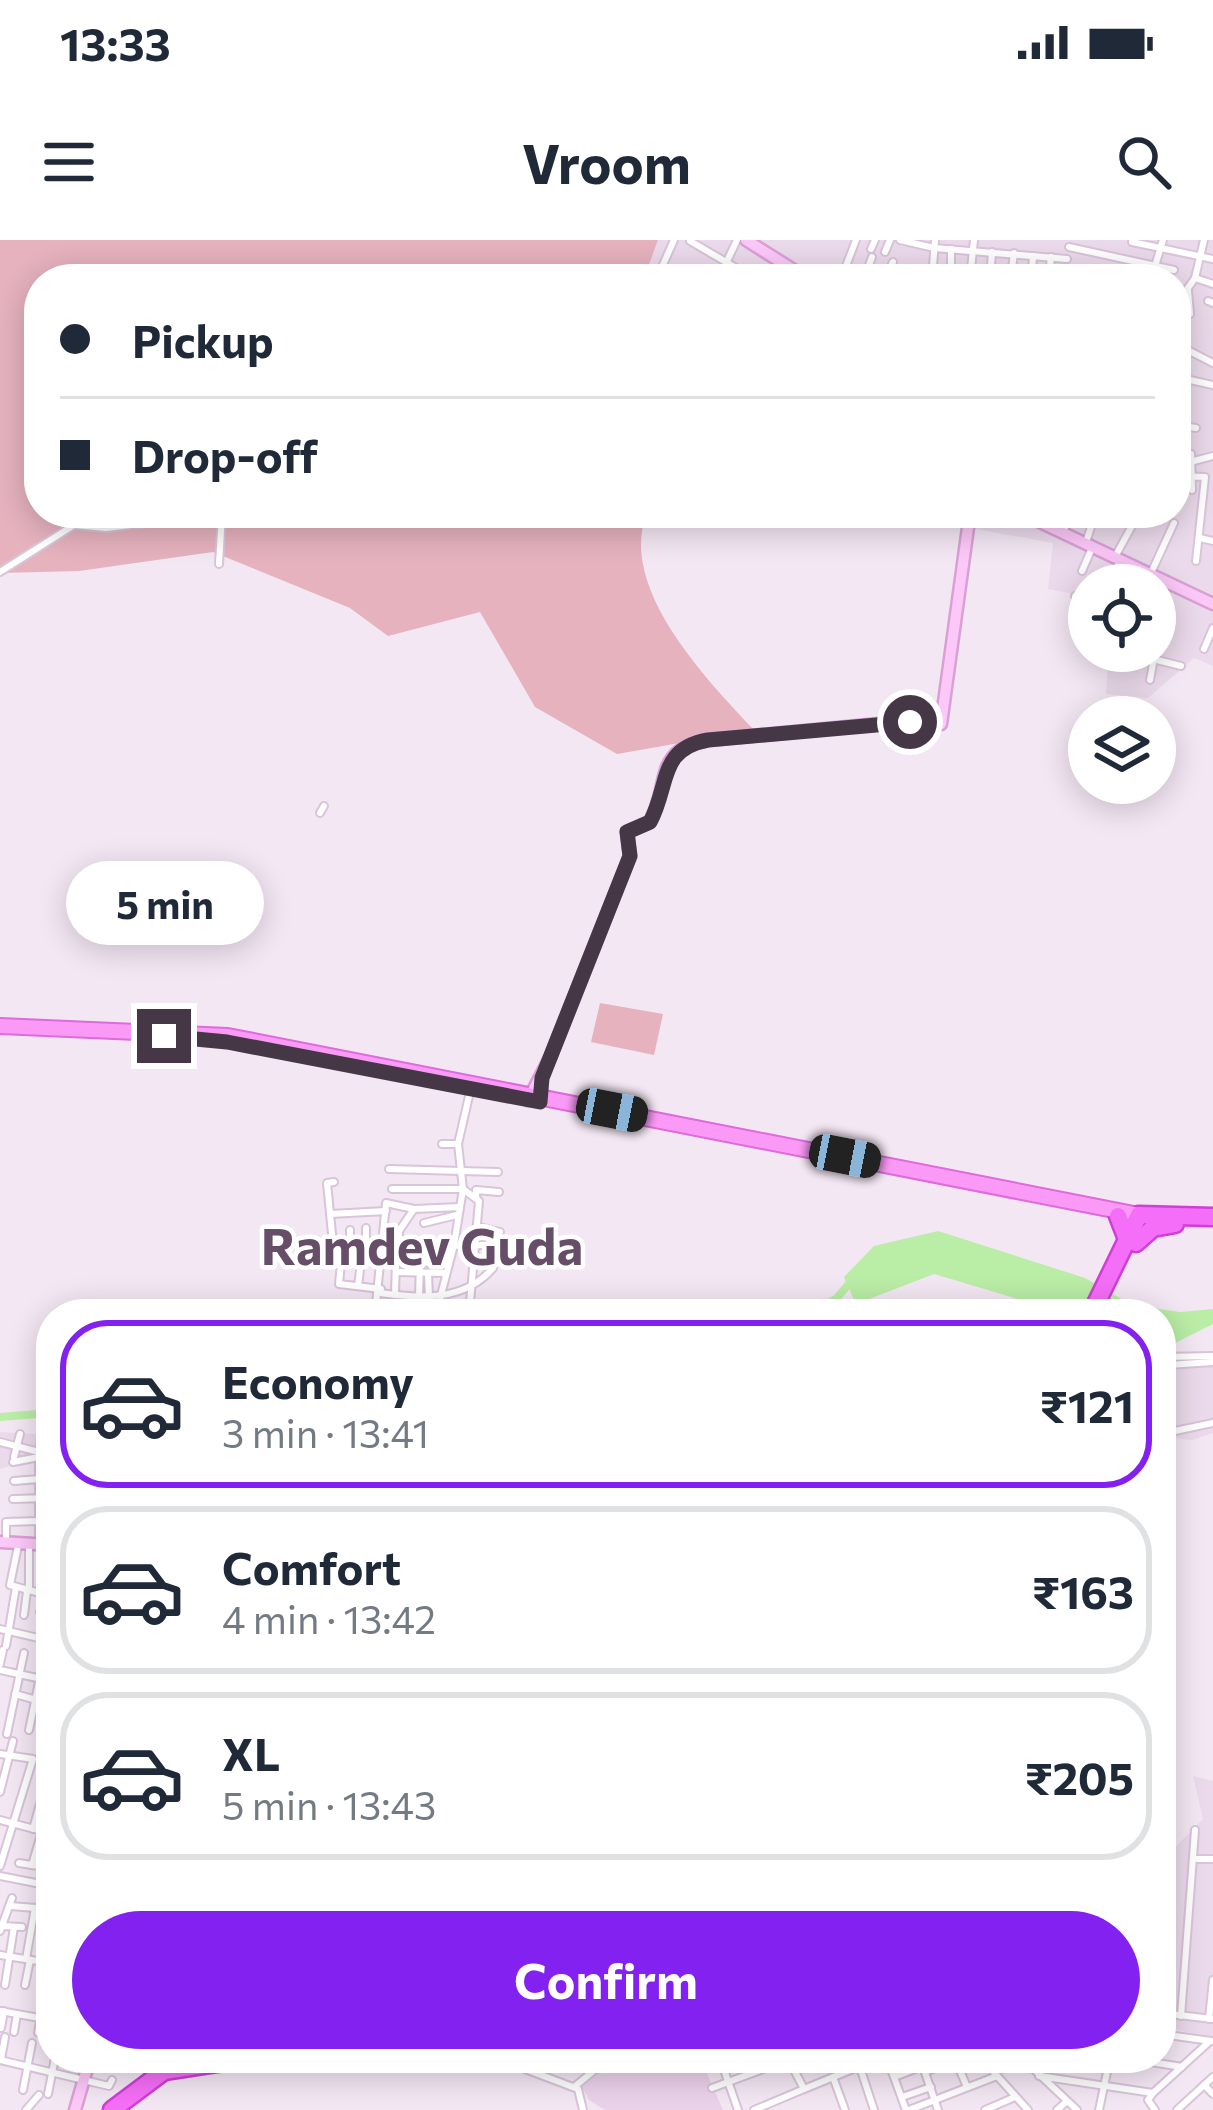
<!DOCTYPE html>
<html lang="en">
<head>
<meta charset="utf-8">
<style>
	body { margin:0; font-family:Commissioner,sans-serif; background:#f6f6f7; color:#1f2937; height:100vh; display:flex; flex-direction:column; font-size:45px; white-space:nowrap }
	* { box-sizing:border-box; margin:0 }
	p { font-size:39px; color:#747a83 }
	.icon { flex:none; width:66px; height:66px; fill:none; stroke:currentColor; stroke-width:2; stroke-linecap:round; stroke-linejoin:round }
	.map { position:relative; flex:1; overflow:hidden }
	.details { position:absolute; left:36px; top:1059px; width:1140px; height:774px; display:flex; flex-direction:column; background:#fff; border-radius:48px; box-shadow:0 6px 30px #0003 }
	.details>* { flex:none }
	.hud { position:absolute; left:24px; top:24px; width:1167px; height:264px; border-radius:48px; box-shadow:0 6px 30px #0003; display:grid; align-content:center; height:264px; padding:0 36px; background:#fff }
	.fabs { position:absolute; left:1068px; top:324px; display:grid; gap:24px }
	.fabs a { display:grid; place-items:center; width:108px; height:108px; border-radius:50%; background:#fff; box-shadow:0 6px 30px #0003; font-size:60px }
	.end { position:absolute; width:54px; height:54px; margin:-27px; border:15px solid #453746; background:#fff; box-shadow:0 0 0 6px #fff }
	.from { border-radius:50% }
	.bubble { position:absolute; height:84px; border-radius:42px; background:#fff; box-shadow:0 6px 30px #0003; font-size:39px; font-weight:700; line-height:84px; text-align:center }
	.car { position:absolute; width:36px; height:72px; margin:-36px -18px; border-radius:15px; box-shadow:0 0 9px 3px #0007; background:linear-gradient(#222 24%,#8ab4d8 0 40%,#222 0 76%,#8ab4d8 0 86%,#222 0) }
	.hud b { display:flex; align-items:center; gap:42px; height:114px; font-size:45px }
	.hud b+b { border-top:3px solid #e0e1e3 }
	.hud i { width:30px; height:30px; background:#1f2937 }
	ul { padding:21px 0 0; list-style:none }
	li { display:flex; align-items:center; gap:36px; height:168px; margin:0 24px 18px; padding:0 12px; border:6px solid #e0e1e3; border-radius:48px }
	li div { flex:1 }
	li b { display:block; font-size:45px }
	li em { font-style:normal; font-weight:700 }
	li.on { border-color:#8221f0 }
	li>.icon { width:108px; height:108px; stroke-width:1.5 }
	.primary-button { display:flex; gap:24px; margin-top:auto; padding:24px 36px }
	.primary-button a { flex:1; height:138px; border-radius:72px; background:#8221f0; color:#fff; font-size:48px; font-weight:700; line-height:138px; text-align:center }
	.status { display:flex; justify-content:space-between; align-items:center; height:84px; padding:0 60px; background:#fff; direction:ltr }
	.status svg { height:33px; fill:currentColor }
	header { display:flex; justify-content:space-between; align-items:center; height:156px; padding:0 36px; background:#fff; font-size:54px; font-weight:700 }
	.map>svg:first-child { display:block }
	.residential { fill:#ebdaeb }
	.education { fill:#ebd2eb }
	.green { fill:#e5b2be }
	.water { fill:#baeda6 }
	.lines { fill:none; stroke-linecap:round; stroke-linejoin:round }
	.river { stroke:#baeda6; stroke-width:8 }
	.street-casing { stroke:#d9c4d9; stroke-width:10 }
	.secondary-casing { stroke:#daa0d6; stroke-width:15 }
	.primary-casing { stroke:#de6adc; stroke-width:18 }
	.highway-casing { stroke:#cf3ed7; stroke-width:21 }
	.street { stroke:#fff; stroke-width:6 }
	.secondary { stroke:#fcc8f8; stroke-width:10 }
	.primary { stroke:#fa9af6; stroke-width:14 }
	.highway { stroke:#f56ef7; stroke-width:16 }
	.route { stroke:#453746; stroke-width:15 }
	.labels { text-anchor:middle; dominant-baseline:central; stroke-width:9; stroke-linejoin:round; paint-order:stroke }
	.quarter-label { font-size:51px; font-weight:bold; fill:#664e68; stroke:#fff }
</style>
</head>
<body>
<div class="status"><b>13:33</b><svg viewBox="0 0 49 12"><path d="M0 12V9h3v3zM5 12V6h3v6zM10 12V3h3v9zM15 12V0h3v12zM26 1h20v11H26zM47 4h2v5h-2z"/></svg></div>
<header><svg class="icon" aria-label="menu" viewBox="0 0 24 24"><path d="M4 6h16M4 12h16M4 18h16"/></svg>Vroom<svg class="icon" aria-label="search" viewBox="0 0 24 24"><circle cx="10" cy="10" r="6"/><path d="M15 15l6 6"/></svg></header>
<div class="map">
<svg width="1213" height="1870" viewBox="0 0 1213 1870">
	<rect width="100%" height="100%" fill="#f3e7f3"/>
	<g class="residential">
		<path d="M658,0H1213V426L1194,418L1148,458L1106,454L1109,411H1155V345H1089V357L1048,349L1053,303L970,288L972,273H1176V39H655L646,34Z"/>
		<path d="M1161,1112L1213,1117V1193L1192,1200L1164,1197Z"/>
		<path d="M0,1192L51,1195V1213L0,1229Z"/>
		<path d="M1193,1536L1213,1541V1797L1161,1787V1622L1203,1579Z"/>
	</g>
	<path class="education" d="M616,1818H700L723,1870H605L589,1860L581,1845Z"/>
	<g class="green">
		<path d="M0,0H658L646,33L655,39H39V273H647C617,347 707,440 754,490L617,514L535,467L480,372L388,396L350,368L213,312L79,331L0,333Z"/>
		<path d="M600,763L663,774L654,815L591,802Z"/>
	</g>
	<path class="water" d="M938,991L1085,1038L1132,1065L1180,1072L1213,1069V1084L1173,1104L1161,1101V1074H1068L934,1034L856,1064L844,1037L874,1006Z"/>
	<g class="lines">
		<g class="river">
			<path d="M807,1074L836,1059L853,1039"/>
			<path d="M0,1177L51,1173"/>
		</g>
		<defs>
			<g id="street">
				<path d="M900,0L934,8L1067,19"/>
				<path d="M690,1L755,39"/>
				<path d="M1132,2L1213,19"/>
				<path d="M1069,7L1174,30"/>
				<path d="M871,9L875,0"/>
				<path d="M885,12L890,0"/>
				<path d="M728,19L737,0"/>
				<path d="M951,24V9"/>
				<path d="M662,27L680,36"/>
				<path d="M1012,29L1014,13"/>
				<path d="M1066,29L1115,38"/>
				<path d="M1032,31L1033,16"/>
				<path d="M658,36L674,0"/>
				<path d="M904,36L937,39"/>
				<path d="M1049,36L1051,17"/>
				<path d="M1195,38L1213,44"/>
				<path d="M782,39L789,27"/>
				<path d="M841,39L856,0"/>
				<path d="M864,39L872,17"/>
				<path d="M884,39L893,22"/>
				<path d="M932,39L935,0"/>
				<path d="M970,39L974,0"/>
				<path d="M990,39L992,12"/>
				<path d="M1135,39H1137"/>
				<path d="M1151,39L1163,0"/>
				<path d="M1188,51L1190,74"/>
				<path d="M1208,61L1213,63"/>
				<path d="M1176,65L1195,38L1204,0"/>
				<path d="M1176,104L1213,123"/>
				<path d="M1181,138L1213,145"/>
				<path d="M1176,153L1188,112"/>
				<path d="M1176,185L1196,188"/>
				<path d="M1176,201L1183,186"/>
				<path d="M1191,214L1192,250"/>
				<path d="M1190,222L1213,216"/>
				<path d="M1176,236L1205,237L1196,321"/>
				<path d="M1064,292L1067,273"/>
				<path d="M1200,298L1213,301"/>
				<path d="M1086,302L1094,278L1108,273"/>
				<path d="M1116,315L1139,273"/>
				<path d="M219,324L222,274"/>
				<path d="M1082,331L1092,308"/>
				<path d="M0,332L74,285L106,288L230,273"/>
				<path d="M1151,333L1174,283"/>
				<path d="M1110,345L1120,321"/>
				<path d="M1075,356L1089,358"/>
				<path d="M1204,409L1213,388"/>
				<path d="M1121,411L1181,426"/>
				<path d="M1150,440L1154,418"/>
				<path d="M320,573L324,566"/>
				<path d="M442,904H458"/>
				<path d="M389,929L498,932"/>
				<path d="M392,949H463L479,961L469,1074"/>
				<path d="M476,958V950L499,952"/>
				<path d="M330,974L386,971"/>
				<path d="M424,983L457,975"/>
				<path d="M479,987L500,992"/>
				<path d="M333,1004L327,943L334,942"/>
				<path d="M342,1012L339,1044L381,1049"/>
				<path d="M325,1013L385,1014"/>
				<path d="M350,1013V990"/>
				<path d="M366,1014V988"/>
				<path d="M385,1018L448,1025"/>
				<path d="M440,1019L442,1006L485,1005"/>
				<path d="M399,1020V991L414,969L460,967"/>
				<path d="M396,1032L445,1033"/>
				<path d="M428,1033L429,1058"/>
				<path d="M358,1046L362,1014"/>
				<path d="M380,1053C421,1059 465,1061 493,1028"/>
				<path d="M395,1055L396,1019"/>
				<path d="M419,1057L420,1020"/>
				<path d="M236,1074L235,1067L376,1065"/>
				<path d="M375,1074L386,963L414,969"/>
				<path d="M436,1074L454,1005L463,949L458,904L472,843"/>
				<path d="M1161,1117L1213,1116"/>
				<path d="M1161,1123L1168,1125L1165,1152L1170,1192L1213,1183"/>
				<path d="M1168,1125L1213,1122"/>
				<path d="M0,1202L39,1212L42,1196"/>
				<path d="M14,1217L20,1194"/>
				<path d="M13,1222L39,1217V1302"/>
				<path d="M14,1241L51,1238"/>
				<path d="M13,1259L49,1258"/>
				<path d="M6,1300V1282L39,1281"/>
				<path d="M18,1306L10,1345L51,1356"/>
				<path d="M29,1350V1306"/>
				<path d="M40,1372L51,1374"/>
				<path d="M24,1375L27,1351"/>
				<path d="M0,1389L51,1401"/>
				<path d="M6,1406L16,1347"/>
				<path d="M0,1424L3,1410"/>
				<path d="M0,1430L51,1441"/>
				<path d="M15,1454L51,1464"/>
				<path d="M29,1490L45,1413"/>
				<path d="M7,1494L24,1413"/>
				<path d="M50,1495L51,1493"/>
				<path d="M0,1514L33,1519L0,1626"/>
				<path d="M0,1552L13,1501"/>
				<path d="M0,1580L42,1591L32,1625"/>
				<path d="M33,1589L51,1525"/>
				<path d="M1197,1619H1213"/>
				<path d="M19,1623L51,1628"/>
				<path d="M0,1636L51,1646"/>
				<path d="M1161,1647L1164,1624"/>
				<path d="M10,1666L49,1669L51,1649"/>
				<path d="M2,1686L22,1687"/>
				<path d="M0,1691L12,1658"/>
				<path d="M0,1715L50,1723"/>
				<path d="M26,1719L35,1668"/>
				<path d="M45,1722L51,1685"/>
				<path d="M5,1745L14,1687"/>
				<path d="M25,1745L30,1720"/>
				<path d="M0,1771L51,1780"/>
				<path d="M1161,1773L1213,1779"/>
				<path d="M1181,1776L1195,1590"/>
				<path d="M1209,1779L1213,1740"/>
				<path d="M1,1788L4,1771"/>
				<path d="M14,1792L17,1774"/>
				<path d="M38,1793L50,1723"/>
				<path d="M1161,1794L1211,1801"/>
				<path d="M496,1818L578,1849L583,1870"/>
				<path d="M720,1818L738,1870"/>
				<path d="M857,1818L874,1870"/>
				<path d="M887,1818L906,1870"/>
				<path d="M920,1818L938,1870"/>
				<path d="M981,1818L1028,1870"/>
				<path d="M1022,1818L1077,1870"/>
				<path d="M1126,1818L1182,1827"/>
				<path d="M1,1819L5,1797"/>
				<path d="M0,1820L109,1846L112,1840"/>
				<path d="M789,1820L804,1849L880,1818"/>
				<path d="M956,1821L967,1847"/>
				<path d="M117,1825L119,1818"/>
				<path d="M997,1831L1014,1818"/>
				<path d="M925,1832L955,1820"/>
				<path d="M1039,1836L1153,1853"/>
				<path d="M833,1837L845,1870"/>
				<path d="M894,1837L923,1826"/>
				<path d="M1204,1845L1213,1854"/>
				<path d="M574,1847L608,1819"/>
				<path d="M712,1848L793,1818"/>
				<path d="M23,1850L32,1803"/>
				<path d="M48,1854L55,1818"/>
				<path d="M902,1857L931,1847"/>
				<path d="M26,1870L39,1855"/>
				<path d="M754,1870L804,1849"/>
				<path d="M909,1870L997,1836"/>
				<path d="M985,1870L1015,1857"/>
				<path d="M1057,1870L1066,1862"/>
				<path d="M1099,1870L1110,1818"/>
				<path d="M1155,1870L1148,1860L1153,1853L1210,1801"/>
				<path d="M1177,1870L1213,1837"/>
			</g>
			<g id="secondary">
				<path d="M746,0L808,39"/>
				<path d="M1021,273L1213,364"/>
				<path d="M528,860L550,818L630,616L627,592L650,582C671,543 652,510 708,500L911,481L941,484L970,273"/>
				<path d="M0,1302L51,1305"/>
				<path d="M75,1870L90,1818"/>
			</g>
			<path id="primary" d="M0,786L228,796L1139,975"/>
			<g id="highway">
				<path d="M1118,976L1127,999"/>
				<path d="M1136,1003L1153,988L1175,984"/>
				<path d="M1091,1074L1139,975L1213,977"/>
				<path d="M112,1870L164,1831L249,1818"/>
			</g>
		</defs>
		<use href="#street" class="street-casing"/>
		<use href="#secondary" class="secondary-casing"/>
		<use href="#primary" class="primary-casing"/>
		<use href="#highway" class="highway-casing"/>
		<use href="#street" class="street"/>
		<use href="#secondary" class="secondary"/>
		<use href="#primary" class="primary"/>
		<use href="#highway" class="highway"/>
	</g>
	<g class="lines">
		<path class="route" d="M164,796L227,802L540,862L542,838L630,616L627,592L650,582C670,545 658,509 708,500L910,482"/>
	</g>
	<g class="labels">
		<g class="quarter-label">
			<text x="422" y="1004">Ramdev Guda</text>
		</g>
	</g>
</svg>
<div class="fabs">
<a><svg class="icon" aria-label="locate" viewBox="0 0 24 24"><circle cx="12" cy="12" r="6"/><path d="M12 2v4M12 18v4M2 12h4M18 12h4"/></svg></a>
<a><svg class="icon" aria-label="layers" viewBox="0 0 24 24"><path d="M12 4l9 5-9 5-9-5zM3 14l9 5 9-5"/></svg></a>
</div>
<i class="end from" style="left:910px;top:482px"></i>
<i class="end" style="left:164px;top:796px"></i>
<div class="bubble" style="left:66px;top:621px;width:198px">5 min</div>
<i class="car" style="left:612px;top:870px;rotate:101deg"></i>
<i class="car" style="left:845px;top:916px;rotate:101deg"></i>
<div class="hud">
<b><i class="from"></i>Pickup</b>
<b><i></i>Drop-off</b>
</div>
<section class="details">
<ul>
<li class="on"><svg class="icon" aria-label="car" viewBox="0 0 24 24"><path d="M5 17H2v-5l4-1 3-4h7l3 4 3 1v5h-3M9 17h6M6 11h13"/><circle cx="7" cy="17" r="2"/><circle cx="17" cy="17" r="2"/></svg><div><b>Economy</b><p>3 min · 13:41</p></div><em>₹121</em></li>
<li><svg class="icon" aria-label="car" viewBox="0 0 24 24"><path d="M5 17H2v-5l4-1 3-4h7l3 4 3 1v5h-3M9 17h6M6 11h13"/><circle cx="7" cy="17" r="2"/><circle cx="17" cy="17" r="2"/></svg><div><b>Comfort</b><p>4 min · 13:42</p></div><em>₹163</em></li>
<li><svg class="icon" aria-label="car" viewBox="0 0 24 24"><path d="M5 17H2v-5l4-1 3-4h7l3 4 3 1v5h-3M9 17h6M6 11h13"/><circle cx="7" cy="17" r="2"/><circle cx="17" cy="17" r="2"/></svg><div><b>XL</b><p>5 min · 13:43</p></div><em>₹205</em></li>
</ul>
<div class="primary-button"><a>Confirm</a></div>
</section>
</div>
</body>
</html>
